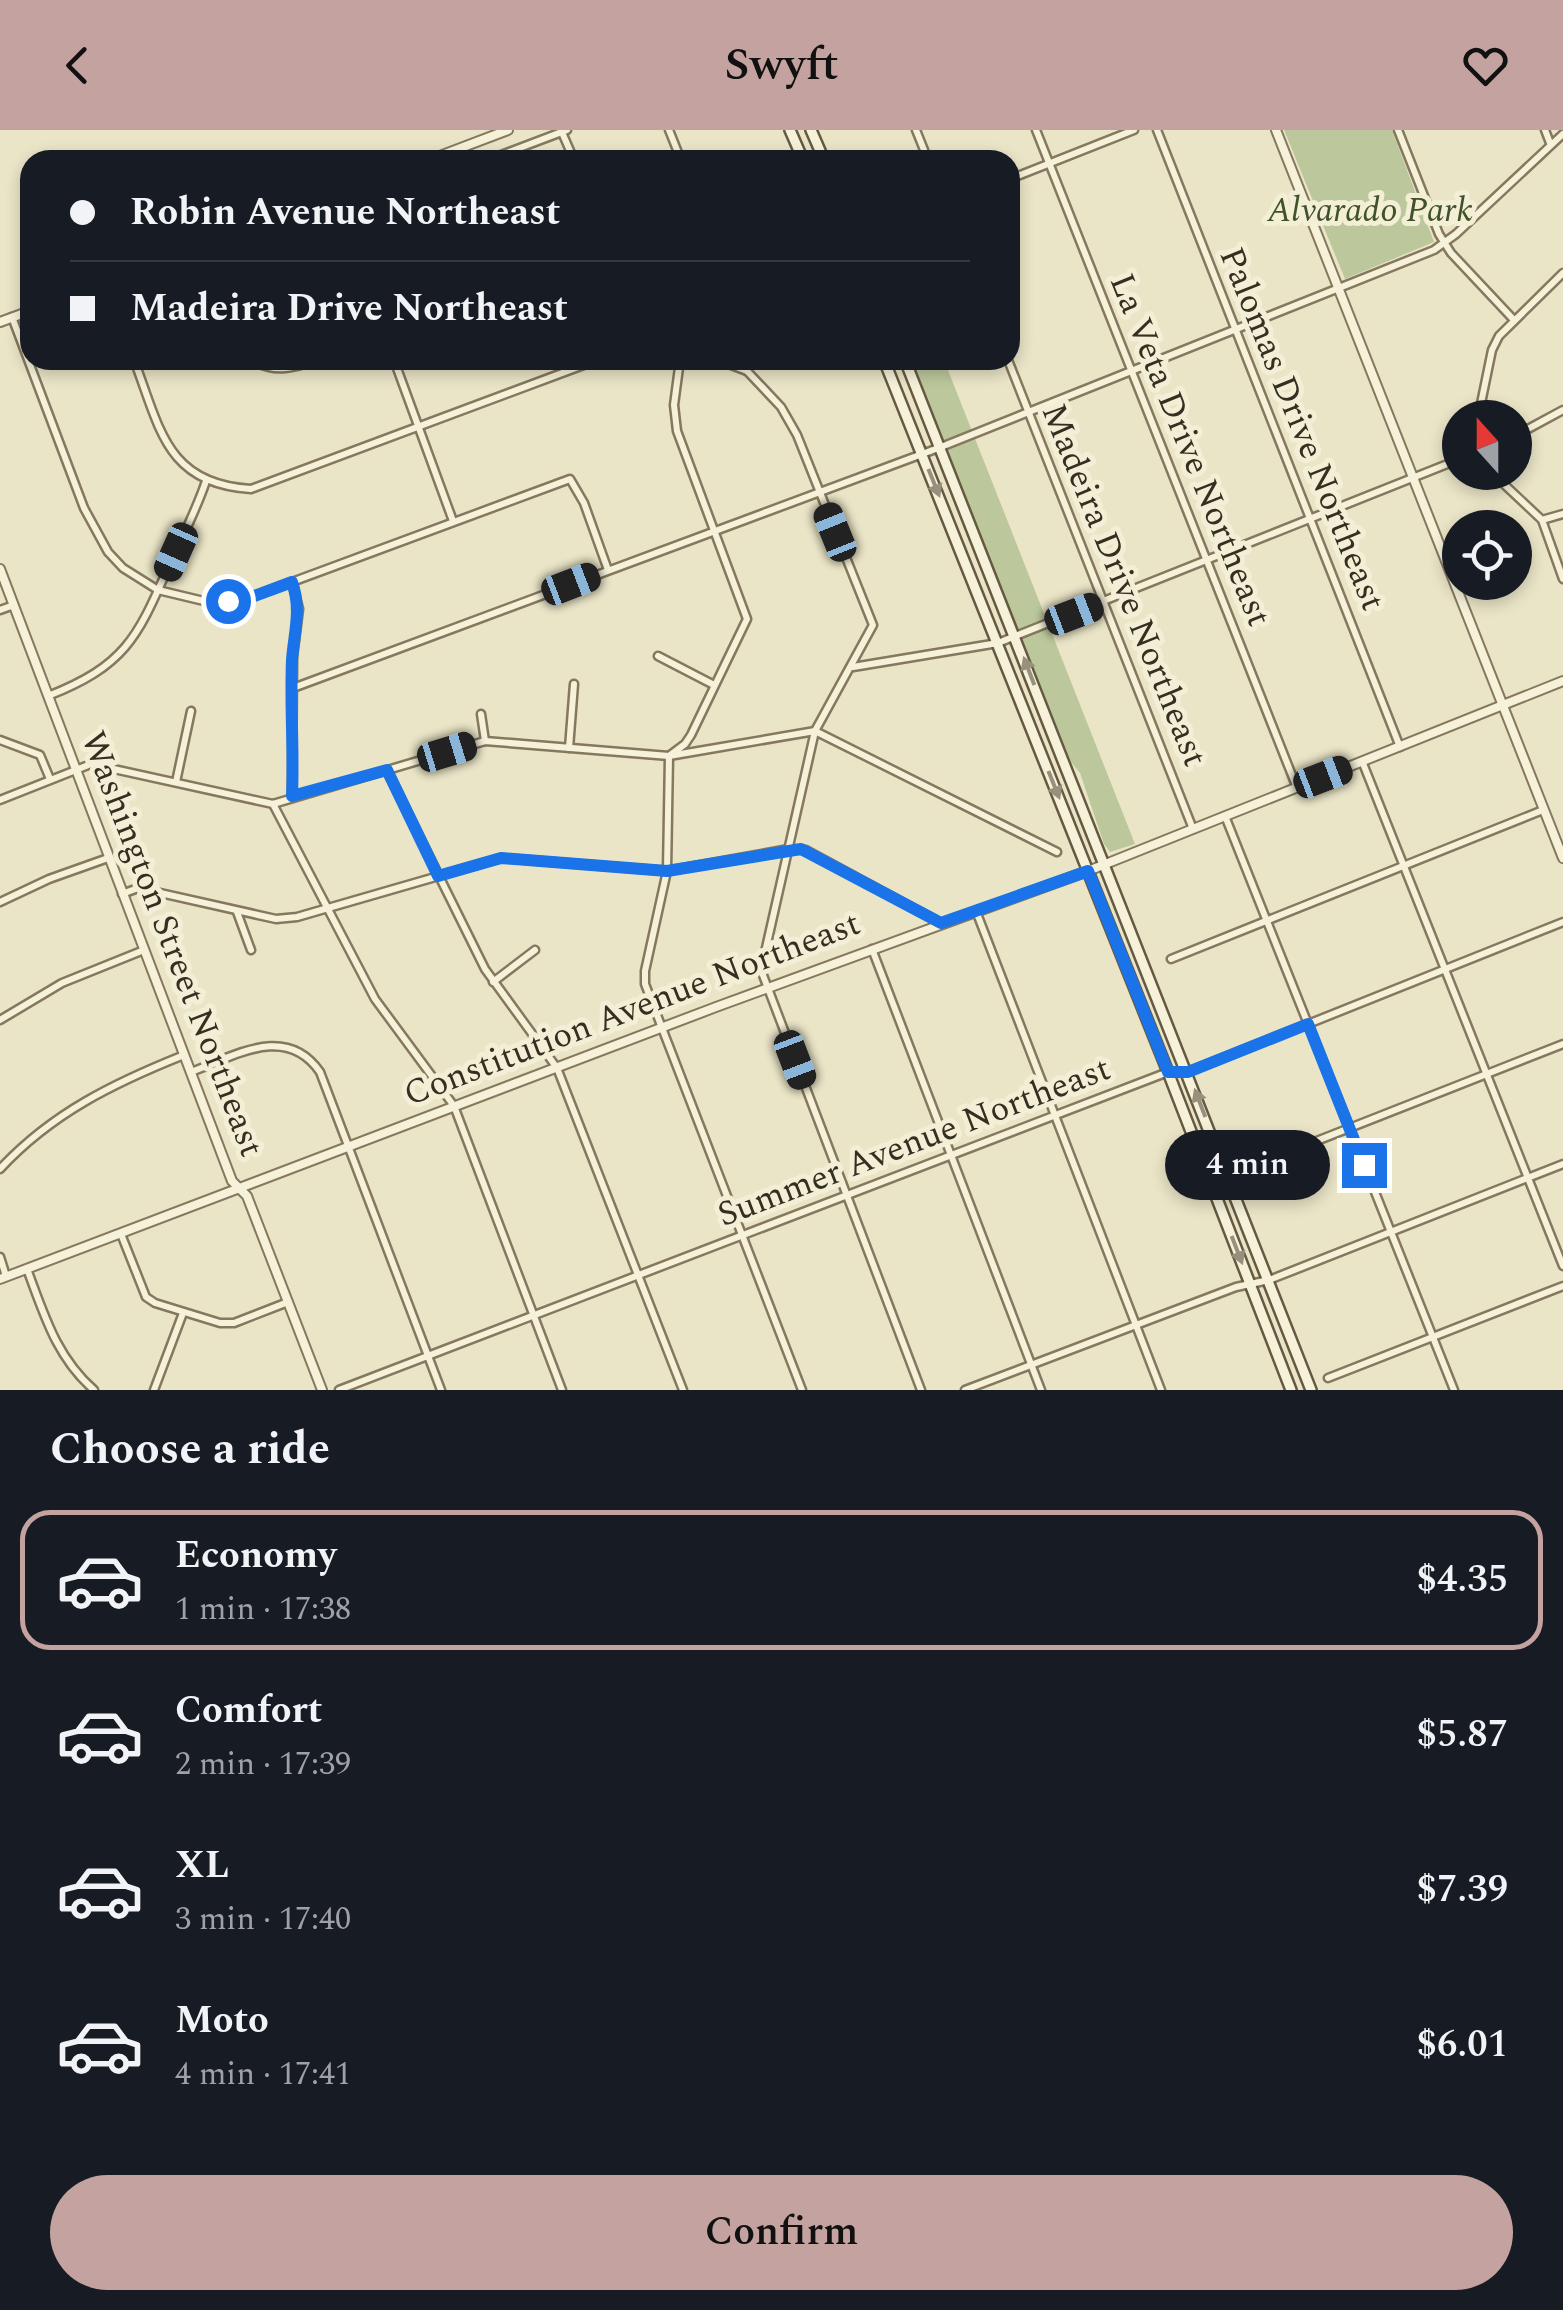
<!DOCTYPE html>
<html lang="en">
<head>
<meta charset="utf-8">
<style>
	body { margin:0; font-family:Spectral,serif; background:#242831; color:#f1f3f6; height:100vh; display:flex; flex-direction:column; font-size:38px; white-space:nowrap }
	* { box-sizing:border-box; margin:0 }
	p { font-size:32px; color:#9ea1a6 }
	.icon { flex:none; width:55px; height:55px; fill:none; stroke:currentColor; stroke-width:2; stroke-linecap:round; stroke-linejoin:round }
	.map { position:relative; height:1260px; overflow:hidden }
	.drawer { display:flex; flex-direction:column; background:#171b24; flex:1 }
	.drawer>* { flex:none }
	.hud { position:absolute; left:20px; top:20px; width:1000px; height:220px; border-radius:30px; box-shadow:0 5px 15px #0003; display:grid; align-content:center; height:220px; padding:0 50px; background:#171b24 }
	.needle { width:65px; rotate:339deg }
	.tools { position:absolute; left:1442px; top:270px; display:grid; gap:20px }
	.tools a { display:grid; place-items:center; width:90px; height:90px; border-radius:50%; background:#171b24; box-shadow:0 5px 15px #0003; font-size:50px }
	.end { position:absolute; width:45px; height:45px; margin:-22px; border:12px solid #1a73e8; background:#fff; box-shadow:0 0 0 5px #fff }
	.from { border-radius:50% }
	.bubble { position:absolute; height:70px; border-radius:35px; background:#171b24; box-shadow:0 5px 15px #0003; font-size:32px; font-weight:600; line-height:70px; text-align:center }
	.car { position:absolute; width:30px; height:60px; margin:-30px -15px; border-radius:12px; box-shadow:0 0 8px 2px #0007; background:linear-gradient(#222 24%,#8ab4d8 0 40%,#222 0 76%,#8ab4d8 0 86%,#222 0) }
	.hud b { display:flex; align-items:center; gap:35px; height:95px; font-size:38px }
	.hud b+b { border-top:2px solid #363941 }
	.hud i { width:25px; height:25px; background:#f1f3f6 }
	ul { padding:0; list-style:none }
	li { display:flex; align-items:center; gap:30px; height:140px; margin:0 20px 15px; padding:0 30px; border:5px solid transparent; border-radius:30px }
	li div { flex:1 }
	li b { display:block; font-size:38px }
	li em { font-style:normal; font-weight:600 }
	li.active { border-color:#c4a29f }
	li>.icon { width:90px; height:90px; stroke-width:1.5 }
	h2 { padding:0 50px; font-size:45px; line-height:120px }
	.cta { display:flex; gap:20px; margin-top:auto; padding:20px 50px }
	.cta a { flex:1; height:115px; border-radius:60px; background:#c4a29f; color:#111; font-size:40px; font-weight:600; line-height:115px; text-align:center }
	header { display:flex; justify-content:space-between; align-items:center; height:130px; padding:0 50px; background:#c4a29f; color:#111; font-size:45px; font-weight:600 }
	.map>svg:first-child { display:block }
	.green { fill:#bcc89c }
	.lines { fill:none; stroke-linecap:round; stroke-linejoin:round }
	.minor-casing { stroke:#85785e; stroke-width:11 }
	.tertiary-casing { stroke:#85785e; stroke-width:12 }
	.secondary-casing { stroke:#665941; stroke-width:14 }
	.minor { stroke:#f6f2da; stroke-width:6 }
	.tertiary { stroke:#f6f2da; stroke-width:8 }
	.secondary { stroke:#f6f2da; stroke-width:9 }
	.oneway { fill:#96907d }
	.route { stroke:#1a73e8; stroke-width:12 }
	.labels { text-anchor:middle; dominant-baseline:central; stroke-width:10; stroke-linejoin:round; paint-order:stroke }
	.park-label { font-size:35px; font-style:italic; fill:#415129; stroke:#f3efd6 }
	.street-label { font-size:35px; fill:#362e20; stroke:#f3efd6 }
</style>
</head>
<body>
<header><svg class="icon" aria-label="back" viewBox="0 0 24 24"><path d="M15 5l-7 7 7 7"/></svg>Swyft<svg class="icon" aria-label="heart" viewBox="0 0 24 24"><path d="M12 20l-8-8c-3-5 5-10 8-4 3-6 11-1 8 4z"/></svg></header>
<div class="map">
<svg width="1563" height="1260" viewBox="0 0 1563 1260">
	<rect width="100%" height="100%" fill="#eae5c7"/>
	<g class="green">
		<path d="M1284,0H1392L1434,112L1345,149Z"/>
		<path d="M911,230H944L1135,714L1110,722L1104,714L1080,643L1071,632Z"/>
	</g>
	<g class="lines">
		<defs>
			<g id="minor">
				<path d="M561,0L574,30"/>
				<path d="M669,0L681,30"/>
				<path d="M916,0L928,30"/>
				<path d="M1036,0L1297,658"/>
				<path d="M1157,0L1400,617"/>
				<path d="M1398,0L1439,104L1451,123L1513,189"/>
				<path d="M1545,0L1550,13"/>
				<path d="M488,30L567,0"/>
				<path d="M1010,49L1134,0"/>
				<path d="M12,187L84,378L108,422L123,438L158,460L208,472L246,469L570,349L584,373L608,440"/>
				<path d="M20,207L30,203"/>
				<path d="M134,230C160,298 166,354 251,359L597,230"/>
				<path d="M251,230C273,243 293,239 316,230"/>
				<path d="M394,230L453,391"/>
				<path d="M680,230L674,275L677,301L747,489L691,605L685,614L669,626L667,741L645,841V854L802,1260"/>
				<path d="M718,230L747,241"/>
				<path d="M747,230V241L781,277L797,305L873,495L815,601L761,840L921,1260"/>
				<path d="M1008,230L1193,699"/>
				<path d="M1478,288L1492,220L1499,206L1563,143"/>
				<path d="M1515,306L1563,280"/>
				<path d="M1491,342L1542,390L1563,449"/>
				<path d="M1542,390L1563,384"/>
				<path d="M292,452L299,479L293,527L292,666"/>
				<path d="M0,480L14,475"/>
				<path d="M658,526L714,555"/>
				<path d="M853,537L998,513L1460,329"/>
				<path d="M293,558L941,317L1434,120L1456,104L1563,4"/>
				<path d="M48,566C129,534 138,505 172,429C184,404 197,378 206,351"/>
				<path d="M481,584L485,611"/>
				<path d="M0,610L40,625L50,649"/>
				<path d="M569,618L574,554"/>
				<path d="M1362,631L1563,1136"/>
				<path d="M387,641L485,839L557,938L683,1260"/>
				<path d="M176,652L191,581"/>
				<path d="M0,670L91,634L273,674L485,611L669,626L815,601L1057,722"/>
				<path d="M273,674L375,869L454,976L562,1260"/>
				<path d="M1225,686L1454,1260"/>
				<path d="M122,764L138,758L276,789L297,787L501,728L667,741L789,719L806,720L941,793"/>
				<path d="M0,772L49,749L108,728"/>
				<path d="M976,781L1161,1260"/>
				<path d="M237,782L251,820"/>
				<path d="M872,819L1041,1260"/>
				<path d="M1171,829L1543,680"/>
				<path d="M493,852L535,820"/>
				<path d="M0,890L62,853L144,820"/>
				<path d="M191,942C235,926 286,893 320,942L441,1260"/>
				<path d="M1253,1036L1563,914"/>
				<path d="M0,1039C52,983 114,953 184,925"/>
				<path d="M121,1104L146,1167L155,1173L220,1193H234L288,1172"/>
				<path d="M0,1127L6,1146"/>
				<path d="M27,1139C44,1184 56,1227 94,1260"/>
				<path d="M1328,1248L1563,1156"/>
				<path d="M154,1260L183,1183"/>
				<path d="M339,1260L1168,942H1188L1563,792"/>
				<path d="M965,1260L1236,1157L1269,1150L1563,1034"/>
			</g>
			<g id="tertiary">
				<path d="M1276,0L1563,728"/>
				<path d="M429,30L508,0"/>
				<path d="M0,192L30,181"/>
				<path d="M0,439L232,1051L247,1066L322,1260"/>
				<path d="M0,1149L716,877L1088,741L1563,551"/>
			</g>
			<g id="secondary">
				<path d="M790,0L803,30"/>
				<path d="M811,0L824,30"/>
				<path d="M884,230L1168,942L1291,1260"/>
				<path d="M905,230L1311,1260"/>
			</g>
		</defs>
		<use href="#minor" class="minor-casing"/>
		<use href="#tertiary" class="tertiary-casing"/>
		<use href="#secondary" class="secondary-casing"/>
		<use href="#minor" class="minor"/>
		<use href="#tertiary" class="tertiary"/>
		<use href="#secondary" class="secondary"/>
	</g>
	<defs><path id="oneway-solid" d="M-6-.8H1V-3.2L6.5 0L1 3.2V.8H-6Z" transform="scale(2.5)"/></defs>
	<g class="oneway">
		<use href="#oneway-solid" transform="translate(934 353) rotate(68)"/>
		<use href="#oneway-solid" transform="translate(1029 541) rotate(-111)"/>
		<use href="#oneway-solid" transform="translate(1054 655) rotate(68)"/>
		<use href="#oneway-solid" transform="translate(1200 973) rotate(-111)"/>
		<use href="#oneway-solid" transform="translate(1237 1120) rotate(69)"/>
	</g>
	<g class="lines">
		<path class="route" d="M228,471L246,469L292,452C302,480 294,502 292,530C290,576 294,621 292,666L387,640L438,746L501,728L667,741L801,719L941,793L1088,741L1168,942H1188L1308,894L1364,1035"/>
	</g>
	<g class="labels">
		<g class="park-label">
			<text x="1370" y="80">Alvarado Park</text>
		</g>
		<g class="street-label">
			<text transform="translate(1302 299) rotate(68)">Palomas Drive Northeast</text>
			<text transform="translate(1190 320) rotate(68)">La Veta Drive Northeast</text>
			<text transform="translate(1124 455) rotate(68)">Madeira Drive Northeast</text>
			<text transform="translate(172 814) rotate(69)">Washington Street Northeast</text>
			<text transform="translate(632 879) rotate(-21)">Constitution Avenue Northeast</text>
			<text transform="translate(914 1012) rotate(-21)">Summer Avenue Northeast</text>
		</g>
	</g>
</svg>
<div class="tools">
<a><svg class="needle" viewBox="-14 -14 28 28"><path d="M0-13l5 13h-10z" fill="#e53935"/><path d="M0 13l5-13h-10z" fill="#9ea1a6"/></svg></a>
<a><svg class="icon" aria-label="locate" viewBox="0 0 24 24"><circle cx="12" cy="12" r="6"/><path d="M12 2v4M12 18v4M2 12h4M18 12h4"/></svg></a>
</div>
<i class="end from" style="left:228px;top:471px"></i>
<i class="end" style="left:1364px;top:1035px"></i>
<div class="bubble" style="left:1165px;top:1000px;width:165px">4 min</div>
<i class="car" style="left:835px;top:402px;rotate:338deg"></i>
<i class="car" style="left:176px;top:422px;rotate:204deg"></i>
<i class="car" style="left:571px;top:454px;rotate:69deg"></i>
<i class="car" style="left:1074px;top:484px;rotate:69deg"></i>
<i class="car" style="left:447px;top:622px;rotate:73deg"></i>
<i class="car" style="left:1323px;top:647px;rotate:69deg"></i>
<i class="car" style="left:795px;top:930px;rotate:159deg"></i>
<div class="hud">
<b><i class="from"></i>Robin Avenue Northeast</b>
<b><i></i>Madeira Drive Northeast</b>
</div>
</div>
<section class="drawer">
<h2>Choose a ride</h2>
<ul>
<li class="active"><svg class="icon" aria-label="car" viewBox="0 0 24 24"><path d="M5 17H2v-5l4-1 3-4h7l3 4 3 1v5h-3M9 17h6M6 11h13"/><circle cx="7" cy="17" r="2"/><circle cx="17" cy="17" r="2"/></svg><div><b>Economy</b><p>1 min · 17:38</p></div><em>$4.35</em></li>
<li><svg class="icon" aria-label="car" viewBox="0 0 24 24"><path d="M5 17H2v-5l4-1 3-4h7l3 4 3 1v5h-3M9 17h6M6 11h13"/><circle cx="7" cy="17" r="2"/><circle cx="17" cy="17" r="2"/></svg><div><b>Comfort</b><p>2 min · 17:39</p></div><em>$5.87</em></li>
<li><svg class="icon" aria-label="car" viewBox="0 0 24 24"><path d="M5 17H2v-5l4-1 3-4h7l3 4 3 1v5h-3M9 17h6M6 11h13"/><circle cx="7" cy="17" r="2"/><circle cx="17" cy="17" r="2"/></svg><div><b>XL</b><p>3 min · 17:40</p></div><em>$7.39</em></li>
<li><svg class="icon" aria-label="car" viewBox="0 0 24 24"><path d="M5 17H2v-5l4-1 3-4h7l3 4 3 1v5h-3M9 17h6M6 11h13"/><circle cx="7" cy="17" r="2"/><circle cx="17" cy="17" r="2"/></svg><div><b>Moto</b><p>4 min · 17:41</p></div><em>$6.01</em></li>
</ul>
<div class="cta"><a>Confirm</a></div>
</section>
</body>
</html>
